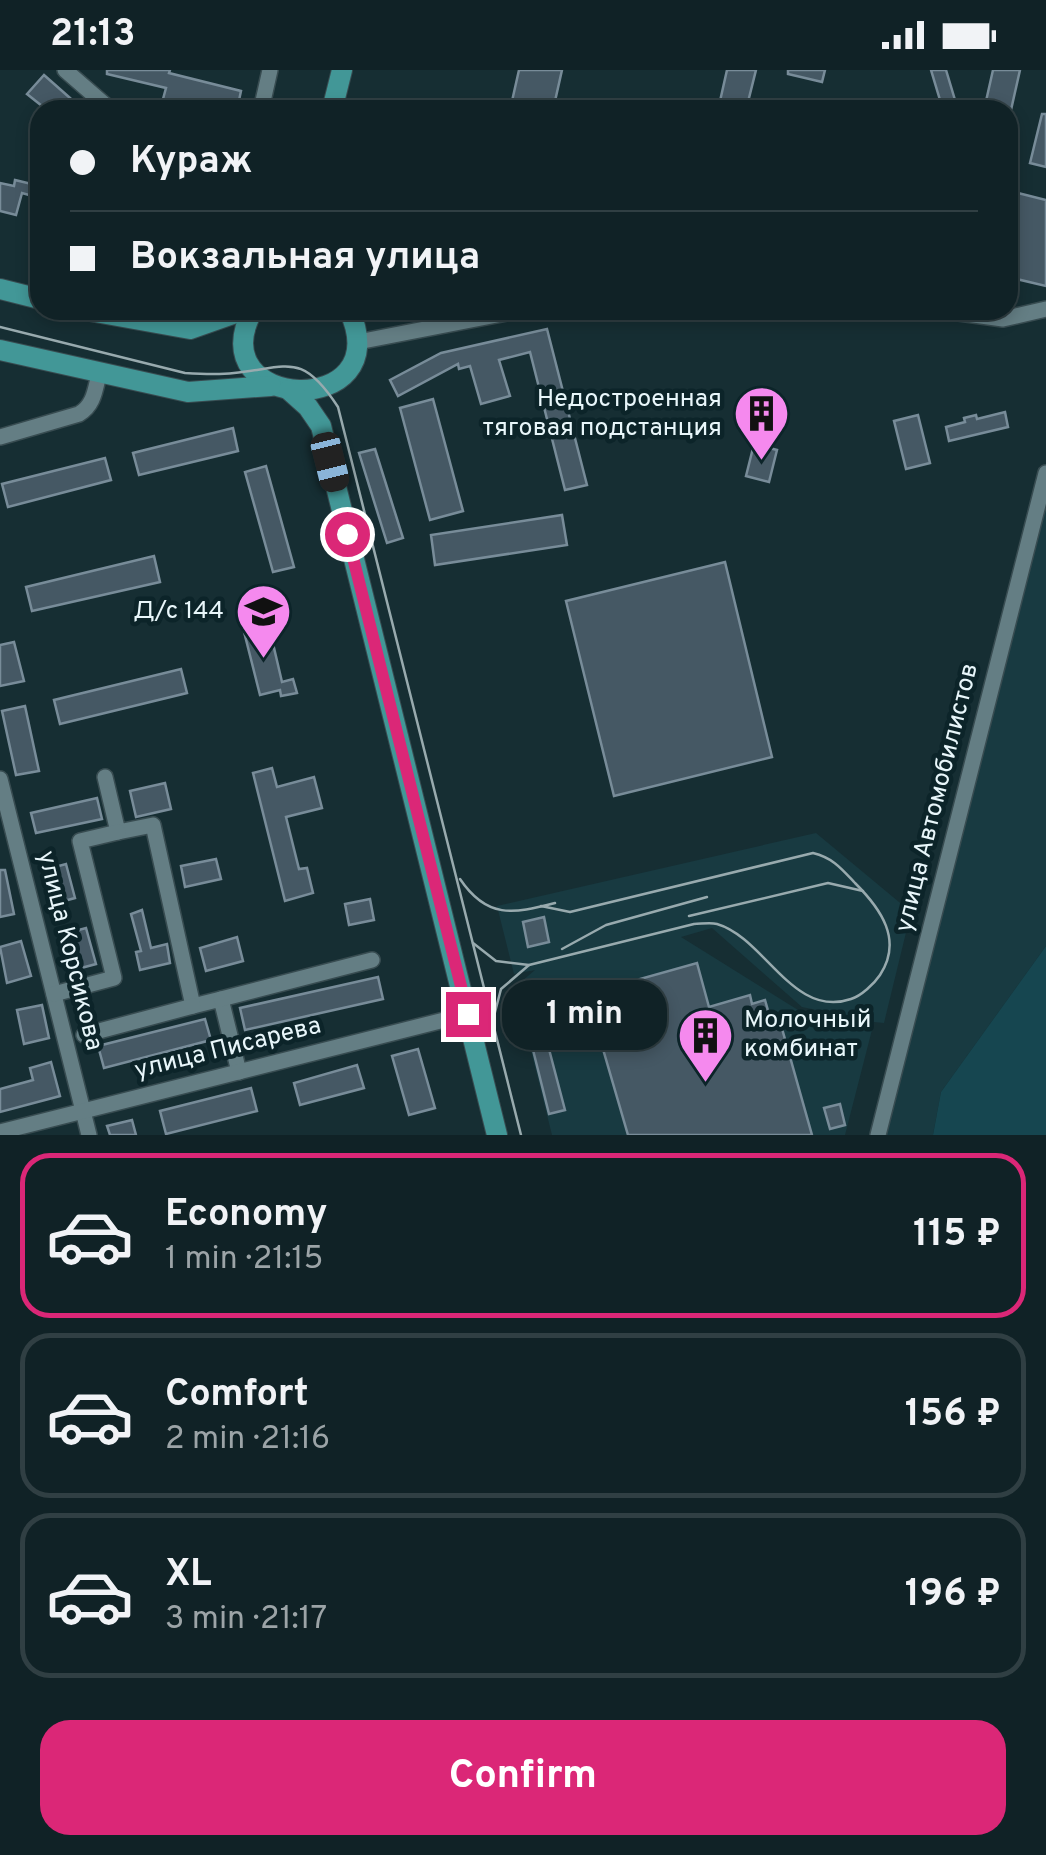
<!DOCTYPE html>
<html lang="en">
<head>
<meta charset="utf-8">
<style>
	body { margin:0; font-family:Overpass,sans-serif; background:#192a2e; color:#f1f3f6; height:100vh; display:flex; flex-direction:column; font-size:38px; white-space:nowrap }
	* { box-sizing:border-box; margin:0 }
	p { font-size:32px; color:#9ca4a7 }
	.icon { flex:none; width:55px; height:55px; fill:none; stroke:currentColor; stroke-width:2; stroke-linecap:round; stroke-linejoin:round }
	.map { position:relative; height:1065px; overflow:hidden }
	.drawer { display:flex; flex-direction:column; background:#102226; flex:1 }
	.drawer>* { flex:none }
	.guide { position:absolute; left:30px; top:30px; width:988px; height:220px; border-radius:30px; box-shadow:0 5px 15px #0003,0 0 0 2px #303f43; display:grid; align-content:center; height:220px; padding:0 40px; background:#102226 }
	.end { position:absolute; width:45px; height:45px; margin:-22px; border:12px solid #db2777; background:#fff; box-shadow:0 0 0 5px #fff }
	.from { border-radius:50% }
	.bubble { position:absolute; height:70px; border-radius:30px; background:#102226; box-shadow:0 5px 15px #0003,0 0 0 2px #303f43; font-size:32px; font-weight:700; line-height:70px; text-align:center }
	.car { position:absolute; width:30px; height:60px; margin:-30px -15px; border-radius:12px; box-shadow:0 0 8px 2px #0007; background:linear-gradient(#222 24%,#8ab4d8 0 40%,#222 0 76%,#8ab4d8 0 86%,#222 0) }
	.guide b { display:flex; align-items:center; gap:35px; height:95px; font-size:38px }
	.guide b+b { border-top:2px solid #303f43 }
	.guide i { width:25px; height:25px; background:#f1f3f6 }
	ul { padding:18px 0 0; list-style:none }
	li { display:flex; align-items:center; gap:30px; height:165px; margin:0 20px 15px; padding:0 20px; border:5px solid #303f43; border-radius:30px }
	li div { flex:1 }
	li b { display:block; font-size:38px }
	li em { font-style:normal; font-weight:700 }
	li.current { border-color:#db2777 }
	li>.icon { width:90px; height:90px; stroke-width:1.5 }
	.cta { display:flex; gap:20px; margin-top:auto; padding:20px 40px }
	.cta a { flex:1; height:115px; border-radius:30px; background:#db2777; color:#fff; font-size:40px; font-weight:700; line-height:115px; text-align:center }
	.status { display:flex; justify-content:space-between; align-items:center; height:70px; padding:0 50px; background:#102226; direction:ltr }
	.status svg { height:28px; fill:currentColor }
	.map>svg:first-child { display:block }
	.built { fill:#183a41; fill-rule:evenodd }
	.green { fill:#164650 }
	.building { fill:#455864; stroke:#788c99; stroke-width:2.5 }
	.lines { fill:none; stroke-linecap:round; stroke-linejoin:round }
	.minor-casing { stroke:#384c51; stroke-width:18 }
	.major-casing { stroke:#384c51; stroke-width:22 }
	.minor { stroke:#647e84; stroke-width:15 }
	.major { stroke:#429797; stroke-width:20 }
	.tram { stroke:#98aaae; stroke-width:2.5 }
	.route { stroke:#db2777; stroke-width:12 }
	.labels { text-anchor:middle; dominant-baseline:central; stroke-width:9; stroke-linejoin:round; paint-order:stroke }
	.poi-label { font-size:25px; fill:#e8f6fa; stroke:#0c2429; text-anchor:end }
	.street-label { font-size:25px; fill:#e8f6fa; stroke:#0c2429 }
</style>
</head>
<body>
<div class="status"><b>21:13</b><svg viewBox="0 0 49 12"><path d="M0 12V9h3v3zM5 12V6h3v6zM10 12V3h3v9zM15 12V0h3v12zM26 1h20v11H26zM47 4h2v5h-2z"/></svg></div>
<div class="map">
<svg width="1046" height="1065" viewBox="0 0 1046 1065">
	<rect width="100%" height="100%" fill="#162e33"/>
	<g class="built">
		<path d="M1046,432V876L941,1022L933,1065H886Z"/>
		<path d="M816,763L911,842L884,953L874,952L845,1065H552L515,917L535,900L514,904L497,836ZM712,858L802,937L826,942L806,945L681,867Z"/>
	</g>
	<path class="green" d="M1046,876V1065H933L941,1022Z"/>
	<g class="building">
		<path d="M107,0H170L169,3L241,21L237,40H208L163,29L166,18L107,4Z"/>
		<path d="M519,0H562L553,40H510Z"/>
		<path d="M727,0H756L746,40H718Z"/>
		<path d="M788,0H825L822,12L788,4Z"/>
		<path d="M931,0H946L958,40H943Z"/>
		<path d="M993,0H1020L1011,40H984Z"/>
		<path d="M44,5L70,28L60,40H47L27,24Z"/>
		<path d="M1042,44H1046V97L1030,93Z"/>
		<path d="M15,110L40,116V128L22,123L16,145L0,141V113L14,116Z"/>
		<path d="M1018,123L1046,130V216L1008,207V166Z"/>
		<path d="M547,259L587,415L565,420L530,282L499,290L510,326L481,334L470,296L459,299L458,294L398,326L390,310L441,283Z"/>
		<path d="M433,329L463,441L430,450L400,338Z"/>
		<path d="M1005,342L1008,357L949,371L946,357L965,352L964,348L976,345L977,349Z"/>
		<path d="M918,345L930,393L906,399L894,351Z"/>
		<path d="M233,358L238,381L139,405L133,383Z"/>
		<path d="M754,374L777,380L769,412L746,406Z"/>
		<path d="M375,379L403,468L387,473L359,383Z"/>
		<path d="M105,388L111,410L8,437L2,414Z"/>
		<path d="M266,396L294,497L273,502L245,402Z"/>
		<path d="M562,445L567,475L435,495L431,465Z"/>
		<path d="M154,486L160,512L32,541L26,517Z"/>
		<path d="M725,492L772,687L614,726L566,531Z"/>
		<path d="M274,532L277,545L267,548L282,612L293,609L297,623L281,626L280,620L260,625L240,546L260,541L258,535Z"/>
		<path d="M14,572L24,611L0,616V575Z"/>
		<path d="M181,599L187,623L60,654L54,630Z"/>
		<path d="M25,636L39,701L16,705L2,641Z"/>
		<path d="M272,698L277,717L314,707L322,738L286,747L299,799L307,798L313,823L285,831L253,703Z"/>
		<path d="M165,713L171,739L136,747L130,721Z"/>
		<path d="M97,728L102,749L36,763L31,743Z"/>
		<path d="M216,789L221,809L185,817L181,796Z"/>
		<path d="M66,794L75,828L53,834L44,800Z"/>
		<path d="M0,800H5L14,844L0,847Z"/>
		<path d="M370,829L374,850L349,855L345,834Z"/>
		<path d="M142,840L151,878L167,874L170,893L140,900L136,882L141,881L131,844Z"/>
		<path d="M544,847L549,872L528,877L523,852Z"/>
		<path d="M86,858L96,894L70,901L60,865Z"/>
		<path d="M237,867L243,891L206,901L200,878Z"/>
		<path d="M21,871L31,906L7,913L0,877Z"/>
		<path d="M697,893L709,937L750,925L752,934L765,930L771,951L779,948L812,1065H628L598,962L592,963L579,918L592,914L594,922Z"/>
		<path d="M378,907L383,929L245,960L240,938Z"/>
		<path d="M42,935L49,968L24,974L17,940Z"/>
		<path d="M205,949L211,970L104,998L98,976Z"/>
		<path d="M545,964L565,1040L549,1044L530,968Z"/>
		<path d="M418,979L435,1038L409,1045L392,986Z"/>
		<path d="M51,992L60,1026L0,1042V1019L33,1010L30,998Z"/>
		<path d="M357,995L364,1018L300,1035L294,1013Z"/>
		<path d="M251,1018L257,1041L166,1064L160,1041Z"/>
		<path d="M840,1034L845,1055L830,1059L824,1038Z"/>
		<path d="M132,1050L136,1065H110L107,1056Z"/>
	</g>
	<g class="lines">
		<defs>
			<g id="minor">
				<path d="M65,0L111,40"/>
				<path d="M261,40L270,0"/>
				<path d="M937,240L1003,249L1046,239"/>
				<path d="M358,272L522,240"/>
				<path d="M0,367L79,344C94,335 95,320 99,304"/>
				<path d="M105,707L118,762L153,755L193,936L221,929L239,1002"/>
				<path d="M0,709L89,1065"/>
				<path d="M54,924L114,908L80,771L118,762"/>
				<path d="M221,929L372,890"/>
				<path d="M84,965L193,936"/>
				<path d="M0,1062L468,944"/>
				<path d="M878,1065L1046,403"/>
			</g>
			<g id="major">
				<path d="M332,40L342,0"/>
				<path d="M0,219L40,229"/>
				<path d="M84,240L190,259L244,240"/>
				<path d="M253,240C197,342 400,351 349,240"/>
				<path d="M0,280L188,322L271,316"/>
				<path d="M289,320L308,337L321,356L497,1065"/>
			</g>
		</defs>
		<use href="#minor" class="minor-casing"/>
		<use href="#major" class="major-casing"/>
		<use href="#minor" class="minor"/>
		<use href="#major" class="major"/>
		<g class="tram">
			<path d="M0,257L185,303C201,304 217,305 234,303C290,297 302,282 338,337L521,1065"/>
			<path d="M460,809C487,849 513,844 555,833"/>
			<path d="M689,846L828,813L863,821"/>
			<path d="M473,873L496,891L529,895L694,854C701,854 710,852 717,854C765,868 793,949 851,929C861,926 874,914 880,905C903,870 881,839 855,813C841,798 833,788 813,783L570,842L541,836"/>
			<path d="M562,879L606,855L707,827"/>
			<path d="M494,946L501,919L529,895"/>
		</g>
	</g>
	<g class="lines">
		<path class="route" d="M347,464L468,944"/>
	</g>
	<defs>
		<symbol id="building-pin" viewBox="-11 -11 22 30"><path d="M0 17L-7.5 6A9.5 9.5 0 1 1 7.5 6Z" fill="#f589ee" stroke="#0c2429"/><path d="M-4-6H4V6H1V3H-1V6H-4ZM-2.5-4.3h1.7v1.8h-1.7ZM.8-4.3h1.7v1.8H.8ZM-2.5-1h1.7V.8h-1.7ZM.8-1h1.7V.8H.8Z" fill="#111"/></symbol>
		<symbol id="school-pin" viewBox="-11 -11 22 30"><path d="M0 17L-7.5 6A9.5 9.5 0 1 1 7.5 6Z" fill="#f589ee" stroke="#0c2429"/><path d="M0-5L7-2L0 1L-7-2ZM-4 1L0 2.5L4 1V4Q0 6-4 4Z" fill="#111"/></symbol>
	</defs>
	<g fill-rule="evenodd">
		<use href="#building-pin" x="730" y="312" width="63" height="86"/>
		<use href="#school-pin" x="232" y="510" width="63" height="86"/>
		<use href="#building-pin" x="674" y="934" width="63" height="86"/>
	</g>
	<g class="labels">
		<g class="poi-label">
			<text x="722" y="330">Недостроенная<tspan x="722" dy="29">тяговая подстанция</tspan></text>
			<text x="224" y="542">Д/с 144</text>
			<text x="744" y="951" text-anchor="start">Молочный<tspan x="744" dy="29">комбинат</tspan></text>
		</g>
		<g class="street-label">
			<text transform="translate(938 728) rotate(-76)">улица Автомобилистов</text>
			<text transform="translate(69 881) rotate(76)">улица Корсикова</text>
			<text transform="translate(228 979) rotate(-14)">улица Писарева</text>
		</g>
	</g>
</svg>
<i class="end from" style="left:347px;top:464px"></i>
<i class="end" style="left:468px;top:944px"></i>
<div class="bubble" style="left:502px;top:910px;width:165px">1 min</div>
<i class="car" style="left:330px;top:392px;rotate:166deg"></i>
<div class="guide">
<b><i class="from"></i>Кураж</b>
<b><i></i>Вокзальная улица</b>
</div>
</div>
<section class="drawer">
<ul>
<li class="current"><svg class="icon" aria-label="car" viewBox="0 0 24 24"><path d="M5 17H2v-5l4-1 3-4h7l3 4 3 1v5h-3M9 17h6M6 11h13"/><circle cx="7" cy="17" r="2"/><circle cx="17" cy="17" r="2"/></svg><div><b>Economy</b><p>1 min · 21:15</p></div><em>115 ₽</em></li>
<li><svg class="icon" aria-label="car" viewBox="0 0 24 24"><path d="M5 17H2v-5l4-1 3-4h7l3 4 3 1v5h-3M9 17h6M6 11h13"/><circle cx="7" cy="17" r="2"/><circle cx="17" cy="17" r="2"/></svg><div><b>Comfort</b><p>2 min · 21:16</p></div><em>156 ₽</em></li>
<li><svg class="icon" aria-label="car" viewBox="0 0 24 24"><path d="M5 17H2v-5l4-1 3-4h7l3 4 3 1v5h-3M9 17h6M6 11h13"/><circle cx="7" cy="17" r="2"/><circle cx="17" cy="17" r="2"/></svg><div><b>XL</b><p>3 min · 21:17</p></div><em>196 ₽</em></li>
</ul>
<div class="cta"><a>Confirm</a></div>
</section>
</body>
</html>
